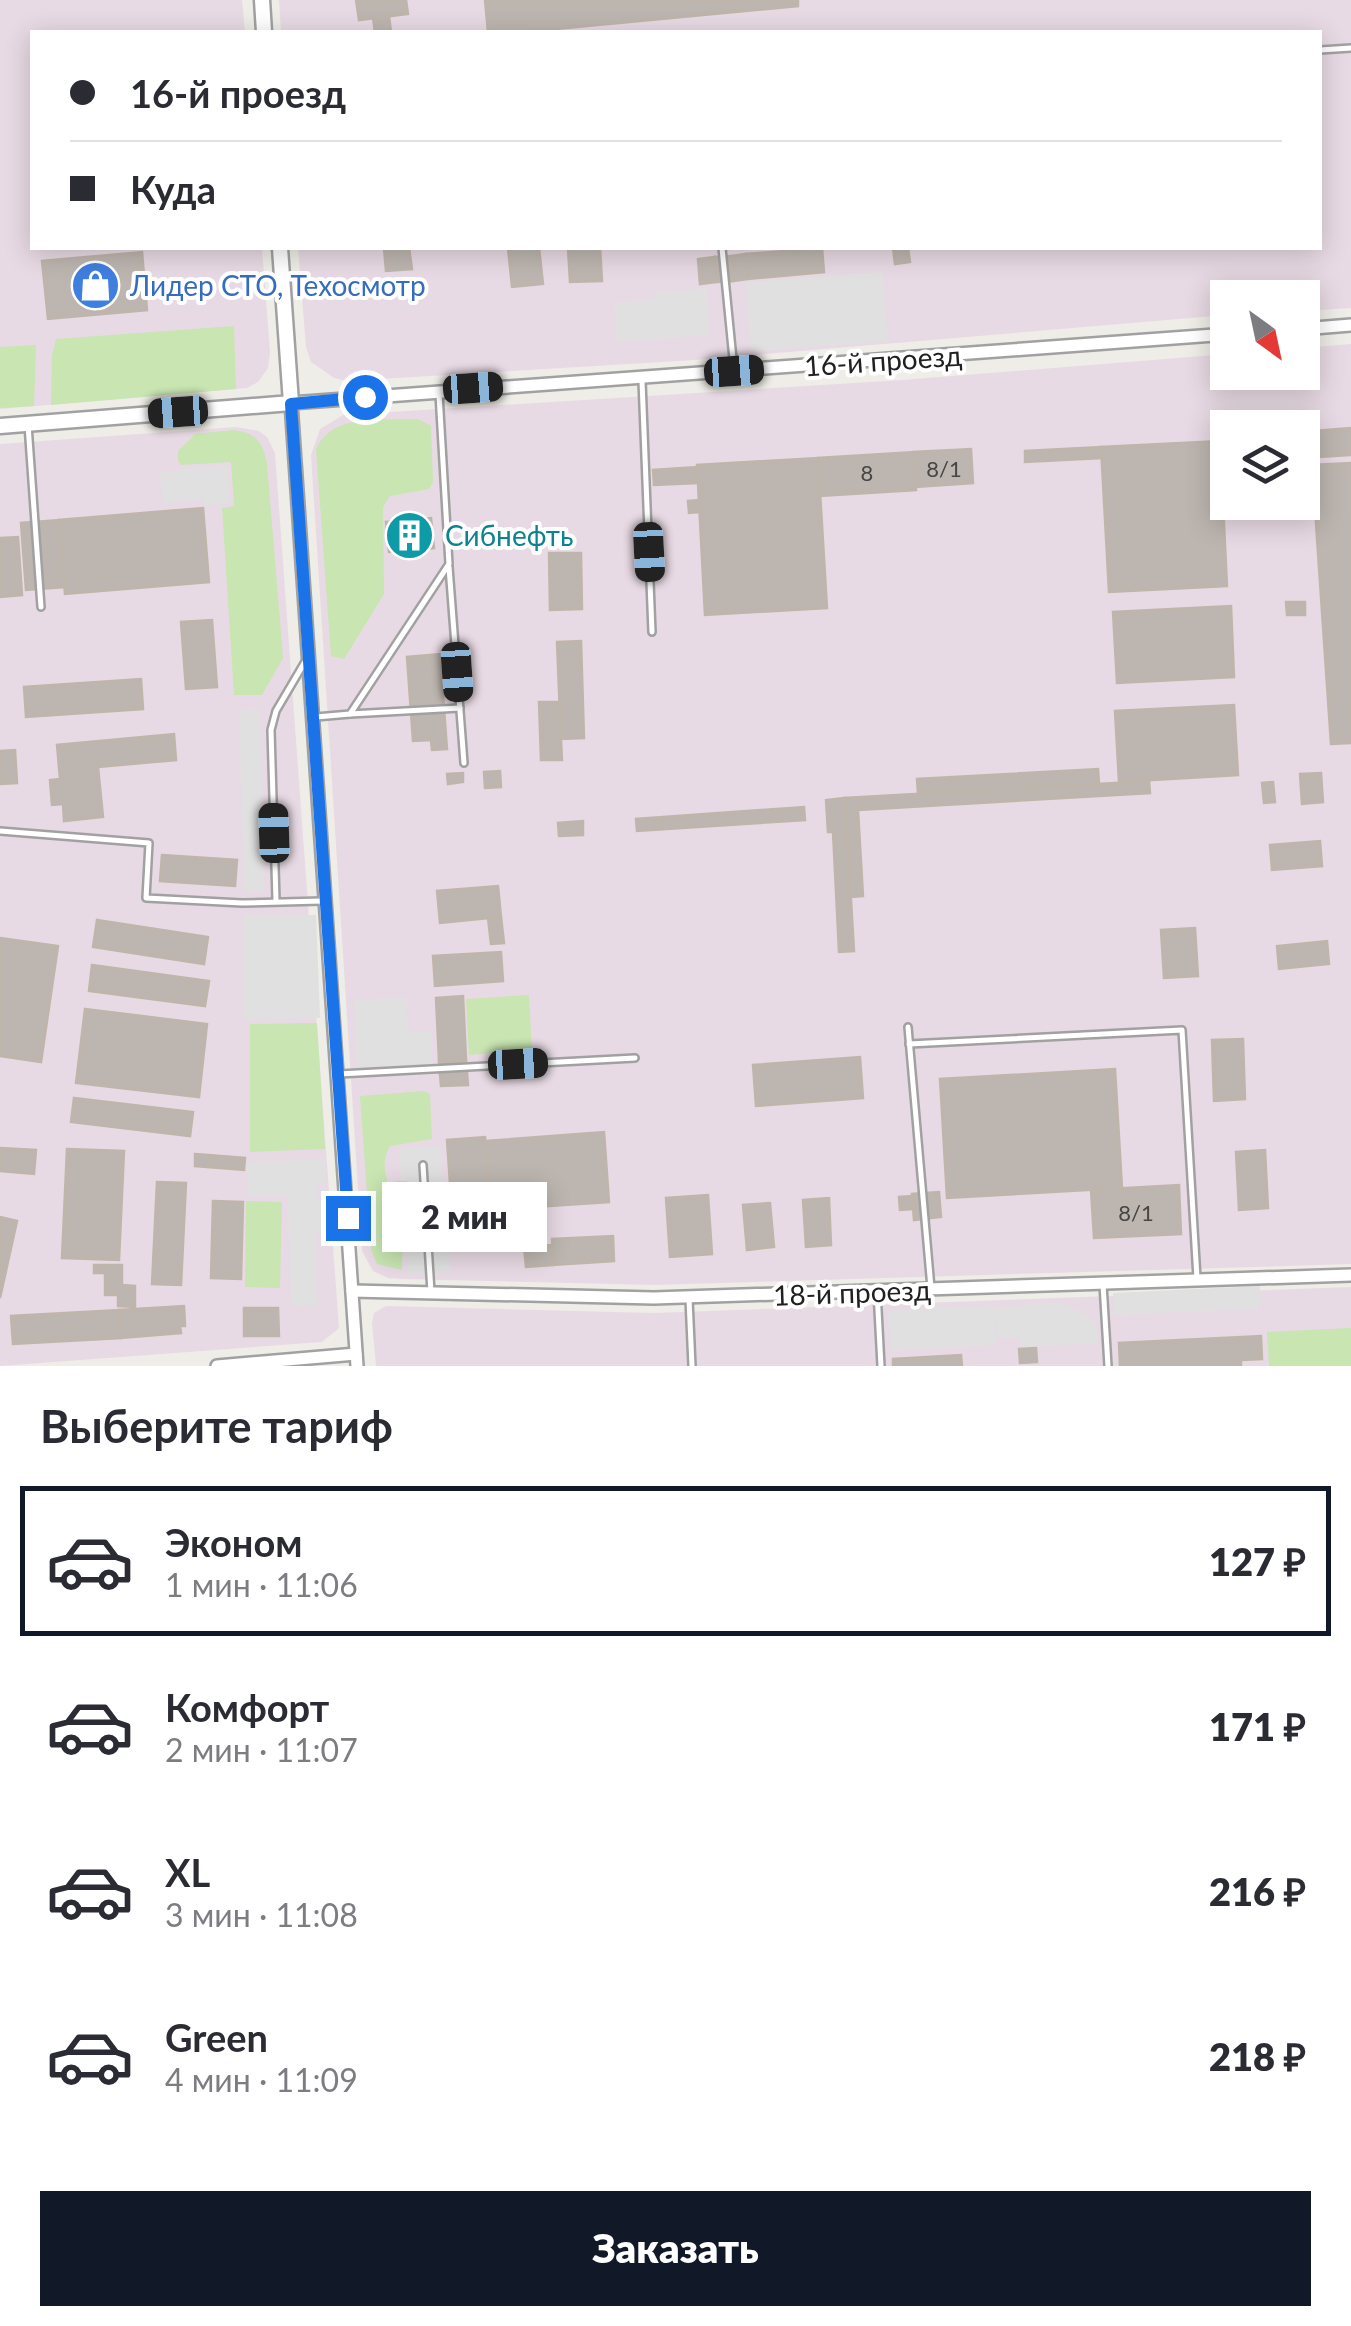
<!DOCTYPE html>
<html lang="ru">
<head>
<meta charset="utf-8">
<style>
	body { margin:0; font-family:Lato,sans-serif; background:#f2f2f3; color:#2b2b33; height:100vh; display:flex; flex-direction:column; font-size:38px; white-space:nowrap }
	* { box-sizing:border-box; margin:0 }
	p { font-size:32px; color:#7c7c81 }
	.icon { flex:none; width:55px; height:55px; fill:none; stroke:currentColor; stroke-width:2; stroke-linecap:round; stroke-linejoin:round }
	.map { position:relative; height:1366px; overflow:hidden }
	.sheet { display:flex; flex-direction:column; background:#fff; flex:1 }
	.sheet>* { flex:none }
	.hud { position:absolute; left:30px; top:30px; width:1292px; height:220px; border-radius:0px; box-shadow:0 5px 25px #0003; display:grid; align-content:center; height:220px; padding:0 40px; background:#fff }
	.needle { width:65px; rotate:147deg }
	.fabs { position:absolute; left:1210px; top:280px; display:grid; gap:20px }
	.fabs a { display:grid; place-items:center; width:110px; height:110px; border-radius:0px; background:#fff; box-shadow:0 5px 25px #0003; font-size:50px }
	.end { position:absolute; width:45px; height:45px; margin:-22px; border:12px solid #1a73e8; background:#fff; box-shadow:0 0 0 5px #fff }
	.from { border-radius:50% }
	.bubble { position:absolute; height:70px; border-radius:0px; background:#fff; box-shadow:0 5px 25px #0003; font-size:32px; font-weight:800; line-height:70px; text-align:center }
	.car { position:absolute; width:30px; height:60px; margin:-30px -15px; border-radius:12px; box-shadow:0 0 8px 2px #0007; background:linear-gradient(#222 24%,#8ab4d8 0 40%,#222 0 76%,#8ab4d8 0 86%,#222 0) }
	.hud b { display:flex; align-items:center; gap:35px; height:95px; font-size:38px }
	.hud b+b { border-top:2px solid #e1e1e2 }
	.hud i { width:25px; height:25px; background:#2b2b33 }
	ul { padding:0; list-style:none }
	li { display:flex; align-items:center; gap:30px; height:150px; margin:0 20px 15px; padding:0 20px; border:5px solid transparent; border-radius:0px }
	li div { flex:1 }
	li b { display:block; font-size:38px }
	li em { font-style:normal; font-weight:800 }
	li.selected { border-color:#111827 }
	li>.icon { width:90px; height:90px; stroke-width:1.5 }
	h2 { padding:0 40px; font-size:45px; line-height:120px }
	.action { display:flex; gap:20px; margin-top:auto; padding:20px 40px }
	.action a { flex:1; height:115px; border-radius:0px; background:#111827; color:#fff; font-size:40px; font-weight:800; line-height:115px; text-align:center }
	.map>svg:first-child { display:block }
	.industrial { fill:#e8dae4; fill-rule:evenodd }
	.grass { fill:#c8e5b2 }
	.parking { fill:#e0e0e0 }
	.building { fill:#bdb6b0; stroke:#c0b5ab; stroke-width:2.5 }
	.lines { fill:none; stroke-linecap:round; stroke-linejoin:round }
	.service-casing { stroke:#a1a1a1; stroke-width:10 }
	.minor-casing { stroke:#a1a1a1; stroke-width:16 }
	.tertiary-casing { stroke:#a1a1a1; stroke-width:19 }
	.service { stroke:#fff; stroke-width:5 }
	.minor { stroke:#fff; stroke-width:11 }
	.tertiary { stroke:#fff; stroke-width:14 }
	.route { stroke:#1a73e8; stroke-width:12 }
	.labels { text-anchor:middle; dominant-baseline:central; stroke-width:8; stroke-linejoin:round; paint-order:stroke }
	.number-label { font-size:22px; fill:#474644 }
	.shop-label { font-size:28px; fill:#366cbe; stroke:#fff; text-anchor:start }
	.street-label { font-size:28px; fill:#202020; stroke:#fff }
	.culture-label { font-size:28px; fill:#0d838f; stroke:#fff; text-anchor:start }
</style>
</head>
<body>
<div class="map">
<svg width="1351" height="1366" viewBox="0 0 1351 1366">
	<rect width="100%" height="100%" fill="#efede7"/>
	<g class="industrial">
		<path d="M0,0H242L245,32H32V248H262L270,352L268,368L258,382L247,388L0,409Z"/>
		<path d="M279,0H1351V308L1303,311L1302,298H1228L1227,315L695,360L347,381L334,378L311,362L306,347L298,248H1320V32H281Z"/>
		<path d="M1351,344V1264L654,1285L402,1279L388,1278L373,1271L362,1251L311,455L320,429L343,415L902,380L1227,354L1228,372H1302L1303,348ZM1228,428H1302V502H1228Z"/>
		<path d="M236,427L259,431L267,437L275,453L339,1328L322,1342L0,1366V444Z"/>
		<path d="M1351,1287V1366H376L372,1323L374,1313L386,1306L654,1313Z"/>
	</g>
	<g class="grass">
		<path d="M234,326L236,389L51,405L52,355L56,339Z"/>
		<path d="M36,345L34,406L0,408V347Z"/>
		<path d="M418,419L431,426L433,482L429,489L390,496L383,507L384,594L344,659L331,656L316,449C333,412 383,421 418,419Z"/>
		<path d="M233,430C256,433 262,440 267,463L283,658L262,695H234L222,508L234,506L231,462L181,465L178,461V451L195,434Z"/>
		<path d="M529,995L532,1050L469,1055L466,999Z"/>
		<path d="M317,1023L325,1149L250,1152V1024Z"/>
		<path d="M424,1091L430,1094L432,1139L390,1146C376,1168 393,1192 400,1214C405,1230 402,1252 402,1270L377,1264L371,1249L360,1096Z"/>
		<path d="M246,1201L282,1202L280,1288L245,1287Z"/>
		<path d="M1351,1328V1366H1269L1267,1332Z"/>
	</g>
	<g class="parking">
		<path d="M882,272L888,341L751,351L746,282Z"/>
		<path d="M706,288L710,335L617,342L614,303L653,300V293Z"/>
		<path d="M227,465L231,503L204,506L203,499L163,504L160,472Z"/>
		<path d="M260,709L264,892H244L239,710Z"/>
		<path d="M316,915L320,1018L244,1019L243,915Z"/>
		<path d="M406,997L407,1032H431L432,1064L357,1067L354,1000Z"/>
		<path d="M440,1146L450,1272L408,1275L403,1198L408,1197L407,1181H401L399,1149Z"/>
		<path d="M325,1159L326,1185L317,1186V1201L329,1202V1233L315,1234L317,1305L291,1306L288,1196H248L247,1162Z"/>
		<path d="M1260,1286L1261,1308L1114,1315L1113,1293Z"/>
		<path d="M1060,1303L1087,1315L1097,1327V1343L1021,1347L1020,1337L997,1338L995,1307Z"/>
		<path d="M994,1305L996,1345L891,1351L888,1311Z"/>
	</g>
	<g class="building">
		<path d="M356,0H406L408,14L359,20Z"/>
		<path d="M485,0H798V6L524,32H488Z"/>
		<path d="M389,16L391,32H375L373,18Z"/>
		<path d="M384,248H409L412,269L386,271Z"/>
		<path d="M508,248H539L543,284L512,287Z"/>
		<path d="M568,248H600L602,281L570,282Z"/>
		<path d="M822,248L824,272L748,279L746,254Z"/>
		<path d="M893,248H908L910,262L895,264Z"/>
		<path d="M142,252L147,310L48,319L42,261Z"/>
		<path d="M746,254L748,279L733,281L731,256Z"/>
		<path d="M731,256L733,281L717,282L715,257Z"/>
		<path d="M715,257L717,282L700,284L698,259Z"/>
		<path d="M1351,428V455L1302,458V432Z"/>
		<path d="M1220,441L1227,586L1109,592L1101,447Z"/>
		<path d="M1101,447L1102,458L1025,462V451Z"/>
		<path d="M971,449L973,483L916,487L914,452Z"/>
		<path d="M914,452L916,490L820,496L818,458Z"/>
		<path d="M818,458L827,608L705,615L697,465Z"/>
		<path d="M1351,463V743L1331,744L1312,465Z"/>
		<path d="M697,467L698,483L654,485L653,470Z"/>
		<path d="M699,500V512L689,513L688,501Z"/>
		<path d="M203,508L209,582L65,594L59,520Z"/>
		<path d="M431,518L434,548L389,552L386,522Z"/>
		<path d="M59,520L65,587L26,590L21,523Z"/>
		<path d="M18,537L22,595L0,597V538Z"/>
		<path d="M549,553H581L582,609L550,610Z"/>
		<path d="M1286,602H1305V615H1287Z"/>
		<path d="M1231,606L1234,677L1117,683L1113,612Z"/>
		<path d="M212,620L217,687L186,689L181,622Z"/>
		<path d="M581,641L584,738L561,739L557,642Z"/>
		<path d="M440,654L447,749L432,750L431,740L413,741L407,657Z"/>
		<path d="M141,679L143,709L26,717L24,687Z"/>
		<path d="M539,702H559L562,760H541Z"/>
		<path d="M1234,705L1238,775L1119,782L1115,711Z"/>
		<path d="M174,734L176,760L98,767L103,817L64,821L63,804L52,805L50,780L60,779L57,745Z"/>
		<path d="M15,750L17,783L0,784V751Z"/>
		<path d="M1098,769L1099,784L918,794L917,779Z"/>
		<path d="M500,771L501,787L485,788L484,772Z"/>
		<path d="M463,773V782L448,784L447,774Z"/>
		<path d="M1321,773L1323,802L1302,804L1300,774Z"/>
		<path d="M1149,781L1150,793L858,810L863,896L851,897L845,798Z"/>
		<path d="M1273,782L1275,802L1264,803L1262,783Z"/>
		<path d="M845,798L854,951L839,952L833,832H828L826,800Z"/>
		<path d="M804,807L805,820L637,831L636,819Z"/>
		<path d="M583,821V835L559,836L558,823Z"/>
		<path d="M1320,841L1322,866L1272,870L1270,845Z"/>
		<path d="M162,855L237,860L235,886L160,881Z"/>
		<path d="M498,886L501,917L440,923L437,891Z"/>
		<path d="M501,917L504,943L491,944L488,918Z"/>
		<path d="M97,920L208,937L204,964L93,947Z"/>
		<path d="M1195,928L1198,976L1164,978L1161,930Z"/>
		<path d="M0,938L58,946L41,1062L0,1056Z"/>
		<path d="M1327,941L1329,964L1279,969L1277,946Z"/>
		<path d="M501,952L503,981L435,986L433,956Z"/>
		<path d="M92,965L209,981L205,1006L89,991Z"/>
		<path d="M463,996L466,1060L439,1061L436,998Z"/>
		<path d="M85,1009L207,1024L199,1097L76,1083Z"/>
		<path d="M1243,1039L1245,1099L1214,1101L1212,1040Z"/>
		<path d="M860,1057L863,1098L756,1106L753,1065Z"/>
		<path d="M466,1060L467,1073L440,1074L439,1061Z"/>
		<path d="M1115,1069L1122,1188L947,1198L940,1079Z"/>
		<path d="M467,1073L468,1085L441,1086L440,1074Z"/>
		<path d="M74,1098L193,1112L190,1136L71,1122Z"/>
		<path d="M604,1132L609,1202L490,1210L486,1141Z"/>
		<path d="M485,1137L490,1210L452,1213L447,1140Z"/>
		<path d="M0,1148L36,1150L34,1174L0,1171Z"/>
		<path d="M67,1149L124,1151L119,1260L62,1258Z"/>
		<path d="M1265,1150L1268,1208L1239,1210L1236,1152Z"/>
		<path d="M195,1154L245,1158L244,1170L195,1166Z"/>
		<path d="M157,1182L186,1183L181,1285L152,1284Z"/>
		<path d="M397,1183H406L407,1195H398Z"/>
		<path d="M1179,1185L1181,1234L1094,1238L1091,1190Z"/>
		<path d="M939,1192L941,1217L914,1220L912,1194Z"/>
		<path d="M708,1195L712,1254L670,1257L666,1198Z"/>
		<path d="M912,1196L913,1209L900,1210L899,1197Z"/>
		<path d="M829,1198L831,1245L806,1247L803,1200Z"/>
		<path d="M213,1201L243,1202L241,1279L211,1278Z"/>
		<path d="M770,1203L774,1247L747,1250L743,1205Z"/>
		<path d="M0,1217L17,1221L0,1298Z"/>
		<path d="M613,1236L614,1261L553,1265L552,1239Z"/>
		<path d="M552,1245L553,1265L526,1267L524,1247Z"/>
		<path d="M94,1265H122V1285L135,1286V1307L118,1306V1295H105V1273H94Z"/>
		<path d="M184,1306L185,1326H180L181,1333L121,1338L119,1310Z"/>
		<path d="M244,1308H278L279,1336H244Z"/>
		<path d="M119,1310L121,1338L13,1344L11,1316Z"/>
		<path d="M1261,1336L1262,1359L1241,1360V1366H1120L1119,1343Z"/>
		<path d="M1036,1348L1037,1362L1020,1363L1019,1349Z"/>
		<path d="M961,1355L962,1366H893V1359Z"/>
	</g>
	<g class="lines">
		<defs>
			<g id="service">
				<path d="M1320,50L1351,48"/>
				<path d="M722,248L734,369"/>
				<path d="M642,381L652,632"/>
				<path d="M28,425L41,607"/>
				<path d="M449,567L464,763"/>
				<path d="M350,714L460,708"/>
				<path d="M316,717L350,714L449,564L439,394"/>
				<path d="M0,831L149,843L146,898L242,903L322,901"/>
				<path d="M276,900L271,730L276,711L306,660"/>
				<path d="M908,1027L931,1288"/>
				<path d="M909,1044L1182,1030L1197,1278"/>
				<path d="M339,1074L635,1058"/>
				<path d="M423,1165L431,1292"/>
				<path d="M1103,1284L1108,1366"/>
				<path d="M877,1291L881,1366"/>
				<path d="M689,1299L692,1366"/>
			</g>
			<g id="minor">
				<path d="M1302,329L1351,325"/>
				<path d="M352,1291L654,1298L1351,1275"/>
				<path d="M217,1366L356,1354"/>
				<path d="M357,1366L291,403L1228,334"/>
			</g>
			<g id="tertiary">
				<path d="M262,0L264,32"/>
				<path d="M0,426L291,403L280,248"/>
			</g>
		</defs>
		<use href="#service" class="service-casing"/>
		<use href="#minor" class="minor-casing"/>
		<use href="#tertiary" class="tertiary-casing"/>
		<use href="#service" class="service"/>
		<use href="#minor" class="minor"/>
		<use href="#tertiary" class="tertiary"/>
	</g>
	<g class="lines">
		<path class="route" d="M348,1218L291,404L365,397"/>
	</g>
	<defs>
		<symbol id="shop-disc" viewBox="-11 -11 22 22"><circle r="9.5" fill="#3f7fe0" stroke="#fff"/><path d="M-5-2.5h2.3a2.7 3.5 0 0 1 5.4 0H5L5.5 6h-11ZM-1.5-2.5h3a1.5 2.3 0 0 0-3 0Z" fill="#fff"/></symbol>
		<symbol id="building-disc" viewBox="-11 -11 22 22"><circle r="9.5" fill="#0f9aa8" stroke="#fff"/><path d="M-4-6H4V6H1V3H-1V6H-4ZM-2.5-4.3h1.7v1.8h-1.7ZM.8-4.3h1.7v1.8H.8ZM-2.5-1h1.7V.8h-1.7ZM.8-1h1.7V.8H.8Z" fill="#fff"/></symbol>
	</defs>
	<g fill-rule="evenodd">
		<use href="#shop-disc" x="68" y="258" width="55" height="55"/>
		<use href="#building-disc" x="382" y="508" width="55" height="55"/>
	</g>
	<g class="labels">
		<g class="number-label">
			<text x="944" y="468">8/1</text>
			<text x="867" y="472">8</text>
			<text x="1136" y="1212">8/1</text>
		</g>
		<g class="shop-label">
			<text x="130" y="285">Лидер СТО, Техосмотр</text>
		</g>
		<g class="street-label">
			<text transform="translate(883 360) rotate(-4)">16-й проезд</text>
			<text transform="translate(852 1292) rotate(-2)">18-й проезд</text>
		</g>
		<g class="culture-label">
			<text x="445" y="535">Сибнефть</text>
		</g>
	</g>
</svg>
<div class="fabs">
<a><svg class="needle" viewBox="-14 -14 28 28"><path d="M0-13l5 13h-10z" fill="#e53935"/><path d="M0 13l5-13h-10z" fill="#7c7c81"/></svg></a>
<a><svg class="icon" aria-label="layers" viewBox="0 0 24 24"><path d="M12 4l9 5-9 5-9-5zM3 14l9 5 9-5"/></svg></a>
</div>
<i class="end from" style="left:365px;top:397px"></i>
<i class="end" style="left:348px;top:1218px"></i>
<div class="bubble" style="left:382px;top:1182px;width:165px">2 мин</div>
<i class="car" style="left:734px;top:371px;rotate:86deg"></i>
<i class="car" style="left:473px;top:388px;rotate:86deg"></i>
<i class="car" style="left:178px;top:412px;rotate:266deg"></i>
<i class="car" style="left:649px;top:552px;rotate:177deg"></i>
<i class="car" style="left:457px;top:672px;rotate:176deg"></i>
<i class="car" style="left:274px;top:833px;rotate:358deg"></i>
<i class="car" style="left:518px;top:1064px;rotate:87deg"></i>
<div class="hud">
<b><i class="from"></i>16-й проезд</b>
<b><i></i>Куда</b>
</div>
</div>
<section class="sheet">
<h2>Выберите тариф</h2>
<ul>
<li class="selected"><svg class="icon" aria-label="car" viewBox="0 0 24 24"><path d="M5 17H2v-5l4-1 3-4h7l3 4 3 1v5h-3M9 17h6M6 11h13"/><circle cx="7" cy="17" r="2"/><circle cx="17" cy="17" r="2"/></svg><div><b>Эконом</b><p>1 мин · 11:06</p></div><em>127 ₽</em></li>
<li><svg class="icon" aria-label="car" viewBox="0 0 24 24"><path d="M5 17H2v-5l4-1 3-4h7l3 4 3 1v5h-3M9 17h6M6 11h13"/><circle cx="7" cy="17" r="2"/><circle cx="17" cy="17" r="2"/></svg><div><b>Комфорт</b><p>2 мин · 11:07</p></div><em>171 ₽</em></li>
<li><svg class="icon" aria-label="car" viewBox="0 0 24 24"><path d="M5 17H2v-5l4-1 3-4h7l3 4 3 1v5h-3M9 17h6M6 11h13"/><circle cx="7" cy="17" r="2"/><circle cx="17" cy="17" r="2"/></svg><div><b>XL</b><p>3 мин · 11:08</p></div><em>216 ₽</em></li>
<li><svg class="icon" aria-label="car" viewBox="0 0 24 24"><path d="M5 17H2v-5l4-1 3-4h7l3 4 3 1v5h-3M9 17h6M6 11h13"/><circle cx="7" cy="17" r="2"/><circle cx="17" cy="17" r="2"/></svg><div><b>Green</b><p>4 мин · 11:09</p></div><em>218 ₽</em></li>
</ul>
<div class="action"><a>Заказать</a></div>
</section>
</body>
</html>
